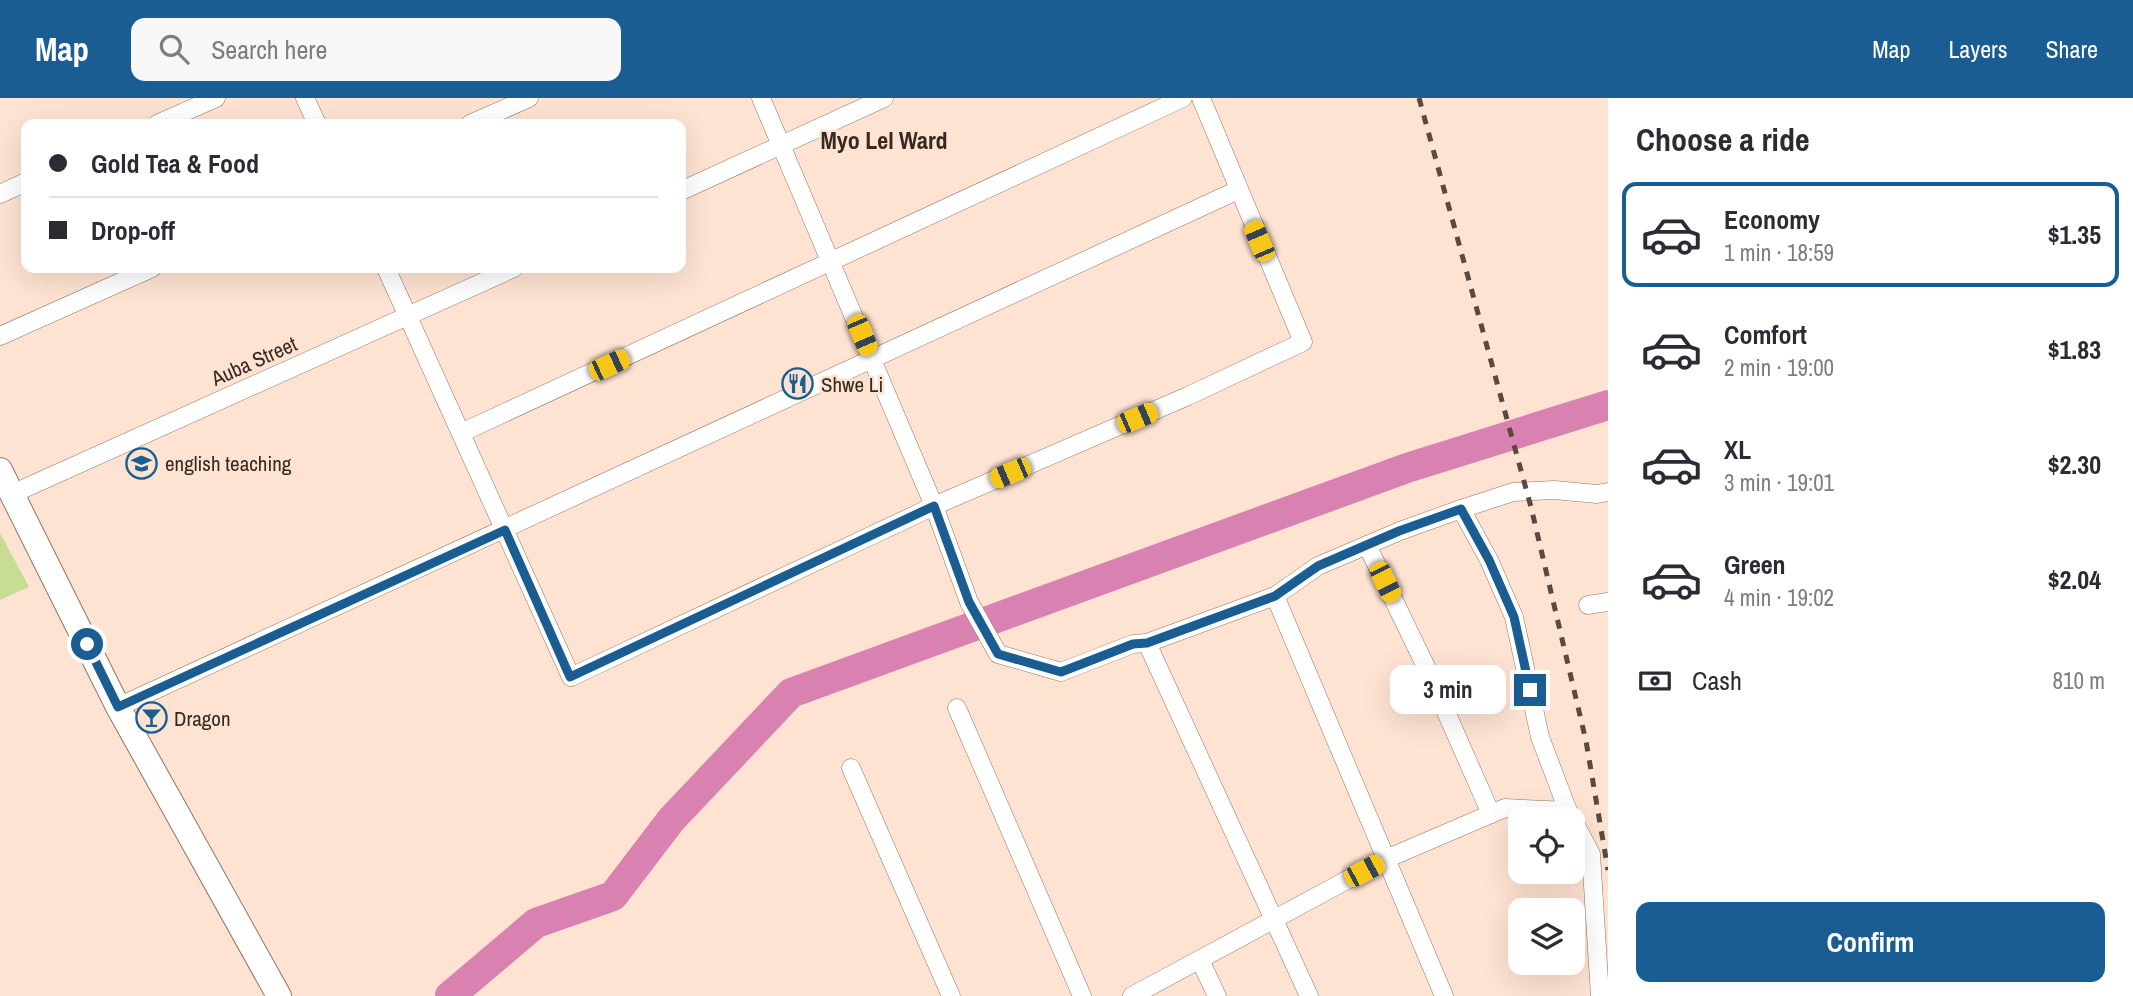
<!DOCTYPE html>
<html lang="en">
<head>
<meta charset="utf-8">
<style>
	body { margin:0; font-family:"Archivo Narrow",sans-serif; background:#f7f7f7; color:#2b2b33; height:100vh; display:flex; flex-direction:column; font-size:26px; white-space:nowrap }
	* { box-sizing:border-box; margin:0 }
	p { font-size:23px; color:#7c7c81 }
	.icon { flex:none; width:38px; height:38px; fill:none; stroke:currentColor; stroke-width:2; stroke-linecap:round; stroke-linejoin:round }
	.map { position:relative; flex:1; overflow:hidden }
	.details { display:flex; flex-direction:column; background:#fff; width:525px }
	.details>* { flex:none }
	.top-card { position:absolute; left:21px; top:21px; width:665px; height:154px; border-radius:14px; box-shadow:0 7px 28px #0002; display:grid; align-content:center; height:154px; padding:0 28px; background:#fff }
	.tools { position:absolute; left:1508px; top:709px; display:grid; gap:14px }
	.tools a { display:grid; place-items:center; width:77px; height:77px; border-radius:14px; background:#fff; box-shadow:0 7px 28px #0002; font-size:35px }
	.end { position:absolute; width:32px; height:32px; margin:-16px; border:9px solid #195d92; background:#fff; box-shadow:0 0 0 4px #fff }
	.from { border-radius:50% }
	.bubble { position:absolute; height:49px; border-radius:14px; background:#fff; box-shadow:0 7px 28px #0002; font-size:23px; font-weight:700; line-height:49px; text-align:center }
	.car { position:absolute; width:21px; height:42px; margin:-21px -10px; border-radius:9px; box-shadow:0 0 5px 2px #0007; background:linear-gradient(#f5c518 24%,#345 0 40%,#f5c518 0 76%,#345 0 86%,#f5c518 0) }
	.top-card b { display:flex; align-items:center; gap:24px; height:66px; font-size:26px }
	.top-card b+b { border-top:2px solid #e1e1e2 }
	.top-card i { width:18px; height:18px; background:#2b2b33 }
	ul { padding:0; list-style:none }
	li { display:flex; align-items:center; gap:21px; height:105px; margin:0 14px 10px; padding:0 14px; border:4px solid transparent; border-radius:14px }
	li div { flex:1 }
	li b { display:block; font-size:26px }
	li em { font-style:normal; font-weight:700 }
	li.active { border-color:#195d92 }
	li>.icon { width:63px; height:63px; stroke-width:1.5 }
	h2 { padding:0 28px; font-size:32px; line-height:84px }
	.pay { display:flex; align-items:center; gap:18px; height:77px; padding:0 28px; font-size:26px }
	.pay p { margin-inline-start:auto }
	.primary-button { display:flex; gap:14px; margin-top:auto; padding:14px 28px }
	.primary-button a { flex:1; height:80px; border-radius:14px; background:#195d92; color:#fff; font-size:28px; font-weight:700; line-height:80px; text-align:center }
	header { display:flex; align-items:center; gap:42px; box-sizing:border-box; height:98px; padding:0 35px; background:#195d92; color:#fff }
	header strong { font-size:33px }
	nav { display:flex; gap:38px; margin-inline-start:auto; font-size:24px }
	.search { width:490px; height:63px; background:#f7f7f7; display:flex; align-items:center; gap:18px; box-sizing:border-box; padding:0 24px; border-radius:14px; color:#7c7c81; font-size:26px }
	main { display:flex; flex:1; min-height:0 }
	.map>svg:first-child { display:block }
	.park { fill:#c9dc93 }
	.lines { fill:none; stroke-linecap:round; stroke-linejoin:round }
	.river { stroke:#d981b1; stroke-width:30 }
	.minor-casing { stroke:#927562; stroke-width:19 }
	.secondary-casing { stroke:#927562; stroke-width:26 }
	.minor { stroke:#fff; stroke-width:18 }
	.secondary { stroke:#fff; stroke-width:24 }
	.rail { stroke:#594a41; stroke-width:5; stroke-dasharray:9 9; stroke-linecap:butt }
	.route { stroke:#195d92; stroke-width:9 }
	.labels { text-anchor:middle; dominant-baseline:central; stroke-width:5; stroke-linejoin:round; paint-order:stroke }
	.street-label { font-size:21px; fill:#352921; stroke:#fee3d2 }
	.poi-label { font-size:21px; fill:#352921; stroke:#fee3d2; text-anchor:start }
	.quarter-label { font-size:24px; font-weight:bold; fill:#352921; stroke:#fee3d2 }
</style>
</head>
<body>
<header>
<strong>Map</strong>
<div class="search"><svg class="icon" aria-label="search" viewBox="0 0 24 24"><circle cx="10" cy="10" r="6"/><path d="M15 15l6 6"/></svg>Search here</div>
<nav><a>Map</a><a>Layers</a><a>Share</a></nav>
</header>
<main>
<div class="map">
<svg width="1608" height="898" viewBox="0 0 1608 898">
	<rect width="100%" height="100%" fill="#fee3d2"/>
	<path class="park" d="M0,435L29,489L0,502Z"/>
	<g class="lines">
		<path class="river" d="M450,898L536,825L613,798L671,722L791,595L1407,370L1608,307"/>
		<defs>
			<g id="minor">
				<path d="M305,0L317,26"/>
				<path d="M761,0L934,408L969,504L998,556L1061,574L1133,546L1147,545L1275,498L1318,468L1400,433L1461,411L1513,394L1554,392L1597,396L1608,394"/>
				<path d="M157,26L216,0"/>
				<path d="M470,26L529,0"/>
				<path d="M681,93L884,0"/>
				<path d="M0,96L26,84"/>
				<path d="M386,170L571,579L934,408L1188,298L1303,244L1201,0"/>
				<path d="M0,238L152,170"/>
				<path d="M461,335L1183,0"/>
				<path d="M12,396L514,170"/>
				<path d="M1461,411L1489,462L1514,519L1540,639L1568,713"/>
				<path d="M1367,447L1428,573L1491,716"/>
				<path d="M1275,498L1444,898"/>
				<path d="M1588,507L1608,504"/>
				<path d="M1147,545L1309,898"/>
				<path d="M118,609L1238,92"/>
				<path d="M957,610L1082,898"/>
				<path d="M851,670L951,898"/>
				<path d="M1573,722L1591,756L1600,898"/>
				<path d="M1200,862L1217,898"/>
				<path d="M1132,898L1386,761L1505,710L1568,713L1573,721"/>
			</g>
			<path id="secondary" d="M0,372L118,609L279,898"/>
		</defs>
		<use href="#minor" class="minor-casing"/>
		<use href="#secondary" class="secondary-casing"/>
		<use href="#minor" class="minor"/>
		<use href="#secondary" class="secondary"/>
		<path class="rail" d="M1419,0L1531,409L1586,643L1608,772"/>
	</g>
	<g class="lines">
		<path class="route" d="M87,546L118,609L505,432L570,579L934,408L969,504L998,556L1061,574L1133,546L1147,545L1275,498L1318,468L1399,433L1461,411L1489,462L1514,519L1530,592"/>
	</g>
	<defs>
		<symbol id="restaurant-ring" viewBox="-11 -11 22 22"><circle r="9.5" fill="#fee3d2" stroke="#195d92" stroke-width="1.5"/><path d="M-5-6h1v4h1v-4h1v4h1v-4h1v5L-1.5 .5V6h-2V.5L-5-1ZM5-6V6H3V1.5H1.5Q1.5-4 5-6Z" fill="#195d92"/></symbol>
		<symbol id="school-ring" viewBox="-11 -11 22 22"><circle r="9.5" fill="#fee3d2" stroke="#195d92" stroke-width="1.5"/><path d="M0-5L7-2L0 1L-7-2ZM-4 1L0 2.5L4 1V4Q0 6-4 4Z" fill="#195d92"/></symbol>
		<symbol id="bar-ring" viewBox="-11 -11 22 22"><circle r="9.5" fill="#fee3d2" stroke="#195d92" stroke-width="1.5"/><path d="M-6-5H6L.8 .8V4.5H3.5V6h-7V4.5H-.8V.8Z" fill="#195d92"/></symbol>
	</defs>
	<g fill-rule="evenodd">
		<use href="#restaurant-ring" x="780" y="268" width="35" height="35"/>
		<use href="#school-ring" x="124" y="348" width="35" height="35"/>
		<use href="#bar-ring" x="134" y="602" width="35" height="35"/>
	</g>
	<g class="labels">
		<g class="street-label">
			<text transform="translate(254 263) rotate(-24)">Auba Street</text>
		</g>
		<g class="poi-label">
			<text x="821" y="286">Shwe Li</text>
			<text x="165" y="365">english teaching</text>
			<text x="174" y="620">Dragon</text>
		</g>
		<g class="quarter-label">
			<text x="884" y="42">Myo Lel Ward</text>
		</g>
	</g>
</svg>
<div class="tools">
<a><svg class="icon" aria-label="locate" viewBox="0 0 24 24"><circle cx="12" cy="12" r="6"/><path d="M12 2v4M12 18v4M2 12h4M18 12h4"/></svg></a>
<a><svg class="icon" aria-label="layers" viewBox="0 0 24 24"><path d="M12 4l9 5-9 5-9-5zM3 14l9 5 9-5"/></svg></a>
</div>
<i class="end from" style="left:87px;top:546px"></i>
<i class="end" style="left:1530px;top:592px"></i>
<div class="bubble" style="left:1390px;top:567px;width:116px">3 min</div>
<i class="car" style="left:1259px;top:143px;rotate:337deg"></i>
<i class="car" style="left:862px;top:237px;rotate:157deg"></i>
<i class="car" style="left:609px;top:267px;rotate:65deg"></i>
<i class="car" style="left:1137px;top:320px;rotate:67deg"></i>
<i class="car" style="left:1010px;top:375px;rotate:247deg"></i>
<i class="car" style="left:1385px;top:484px;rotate:154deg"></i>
<i class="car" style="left:1364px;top:773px;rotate:62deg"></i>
<div class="top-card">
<b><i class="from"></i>Gold Tea &amp; Food</b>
<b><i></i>Drop-off</b>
</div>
</div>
<section class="details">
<h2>Choose a ride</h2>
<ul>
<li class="active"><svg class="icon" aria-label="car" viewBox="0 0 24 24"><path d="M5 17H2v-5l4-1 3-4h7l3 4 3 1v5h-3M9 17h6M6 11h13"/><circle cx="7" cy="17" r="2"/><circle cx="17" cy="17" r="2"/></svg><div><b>Economy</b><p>1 min · 18:59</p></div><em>$1.35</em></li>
<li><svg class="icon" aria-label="car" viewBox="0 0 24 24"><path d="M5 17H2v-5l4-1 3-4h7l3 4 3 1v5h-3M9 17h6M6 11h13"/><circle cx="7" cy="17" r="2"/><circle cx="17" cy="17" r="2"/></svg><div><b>Comfort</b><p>2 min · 19:00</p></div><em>$1.83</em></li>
<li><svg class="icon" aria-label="car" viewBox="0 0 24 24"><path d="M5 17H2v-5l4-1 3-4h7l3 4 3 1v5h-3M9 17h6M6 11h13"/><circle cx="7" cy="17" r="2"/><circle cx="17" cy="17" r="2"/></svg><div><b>XL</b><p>3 min · 19:01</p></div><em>$2.30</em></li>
<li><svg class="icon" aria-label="car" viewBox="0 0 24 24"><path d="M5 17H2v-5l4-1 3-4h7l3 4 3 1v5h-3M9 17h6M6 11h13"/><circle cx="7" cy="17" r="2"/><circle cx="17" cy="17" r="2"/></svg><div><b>Green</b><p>4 min · 19:02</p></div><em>$2.04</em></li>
</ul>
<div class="pay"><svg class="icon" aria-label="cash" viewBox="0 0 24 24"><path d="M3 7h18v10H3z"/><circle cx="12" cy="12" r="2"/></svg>Cash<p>810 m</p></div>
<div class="primary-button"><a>Confirm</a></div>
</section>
</main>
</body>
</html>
